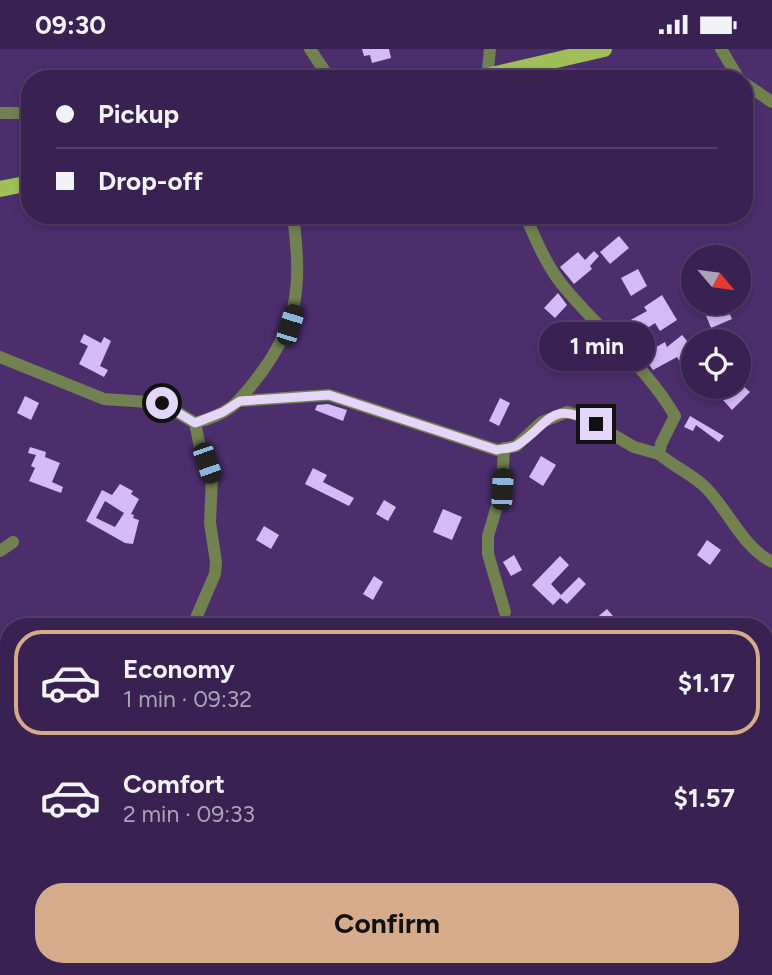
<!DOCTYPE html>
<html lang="en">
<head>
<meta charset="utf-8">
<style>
	body { margin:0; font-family:Figtree,sans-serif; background:#402a58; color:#f1f3f6; height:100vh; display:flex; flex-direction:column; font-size:26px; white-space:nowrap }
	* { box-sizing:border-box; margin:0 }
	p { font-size:23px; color:#aba4b7 }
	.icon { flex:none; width:38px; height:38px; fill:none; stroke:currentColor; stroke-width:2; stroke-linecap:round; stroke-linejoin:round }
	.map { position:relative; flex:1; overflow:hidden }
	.details { position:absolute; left:0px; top:569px; width:774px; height:359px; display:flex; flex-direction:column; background:#392251; border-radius:28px 28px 0 0; box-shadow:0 4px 10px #0003,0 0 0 2px #533f68 }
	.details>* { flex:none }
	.banner { position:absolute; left:21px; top:21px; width:732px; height:154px; border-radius:28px; box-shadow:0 4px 10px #0003,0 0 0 2px #533f68; display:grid; align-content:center; height:154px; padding:0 35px; background:#392251 }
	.needle { width:46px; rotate:119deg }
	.tools { position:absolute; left:681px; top:196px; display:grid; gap:14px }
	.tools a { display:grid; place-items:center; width:70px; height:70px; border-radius:50%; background:#392251; box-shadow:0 4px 10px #0003,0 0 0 2px #533f68; font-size:35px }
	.end { position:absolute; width:32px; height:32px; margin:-16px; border:9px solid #e4d5fa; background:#111; box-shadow:0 0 0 4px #111 }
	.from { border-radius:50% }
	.bubble { position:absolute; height:49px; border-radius:24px; background:#392251; box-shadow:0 4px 10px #0003,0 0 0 2px #533f68; font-size:23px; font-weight:700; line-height:49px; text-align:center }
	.car { position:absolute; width:21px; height:42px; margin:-21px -10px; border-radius:9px; box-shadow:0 0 5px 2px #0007; background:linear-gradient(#222 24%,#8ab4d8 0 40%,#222 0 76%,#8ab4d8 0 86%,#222 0) }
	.banner b { display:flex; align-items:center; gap:24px; height:66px; font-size:26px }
	.banner b+b { border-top:2px solid #533f68 }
	.banner i { width:18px; height:18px; background:#f1f3f6 }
	ul { padding:12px 0 0; list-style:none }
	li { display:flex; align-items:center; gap:21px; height:105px; margin:0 14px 10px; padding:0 21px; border:4px solid transparent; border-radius:28px }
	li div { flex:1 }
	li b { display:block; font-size:26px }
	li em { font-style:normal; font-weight:700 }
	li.active { border-color:#d6ab8b }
	li>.icon { width:63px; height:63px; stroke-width:1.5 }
	.cta { display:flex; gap:14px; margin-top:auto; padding:14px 35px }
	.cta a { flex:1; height:80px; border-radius:28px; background:#d6ab8b; color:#111; font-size:28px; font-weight:700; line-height:80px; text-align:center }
	.status { display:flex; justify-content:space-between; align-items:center; height:49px; padding:0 35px; background:#392251; direction:ltr }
	.status svg { height:19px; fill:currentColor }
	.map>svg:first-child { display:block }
	.building { fill:#d4bbf6; fill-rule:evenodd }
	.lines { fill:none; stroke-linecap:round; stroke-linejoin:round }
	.minor { stroke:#718150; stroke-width:12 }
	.major { stroke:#a0c057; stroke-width:16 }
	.route { stroke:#e4d5fa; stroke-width:9 }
</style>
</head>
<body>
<div class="status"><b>09:30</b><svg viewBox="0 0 49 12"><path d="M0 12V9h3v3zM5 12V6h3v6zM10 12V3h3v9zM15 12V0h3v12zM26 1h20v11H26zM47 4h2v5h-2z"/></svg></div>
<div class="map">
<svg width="772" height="926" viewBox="0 0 772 926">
	<rect width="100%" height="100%" fill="#4c2e6c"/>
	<g class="building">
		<path d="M362,0H389L391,9L372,14L370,6L364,7Z"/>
		<path d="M619,187L629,199L610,215L600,203Z"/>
		<path d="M594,202L599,207L590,217L592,220L574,235L560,218L578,203L585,211Z"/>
		<path d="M638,220L647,237L631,247L621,229Z"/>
		<path d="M558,244L567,256L555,269L544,259Z"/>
		<path d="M662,246L677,271L660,282L655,274L628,292L618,278L647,262L644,258Z"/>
		<path d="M726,256L732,270L711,279L705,264Z"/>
		<path d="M585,281L597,292L585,307L572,296Z"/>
		<path d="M84,285L101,294L104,288L111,292L100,317L108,321L104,328L79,315L88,297L80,293Z"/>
		<path d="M682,286L693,299V333L677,308L653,321L642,306L665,293L667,298Z"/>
		<path d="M740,334L750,343L732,361L723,351Z"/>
		<path d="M25,347L39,354L31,371L17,364Z"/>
		<path d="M500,349L510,354L499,377L489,372Z"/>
		<path d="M328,355L347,361L343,372L315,361L317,356Z"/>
		<path d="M690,367L724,387L719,393L696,376L693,382L684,378Z"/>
		<path d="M30,398L46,403L45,408L60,414L52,433L63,438L61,444L29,432L35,419L31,417L36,406L28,404Z"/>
		<path d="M541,407L556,416L543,437L529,428Z"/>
		<path d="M313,419L327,426L323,433L354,449L349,457L305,435Z"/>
		<path d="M120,435L133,442L131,445L139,450L131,465L134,466L133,469L139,471L133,495L125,494L86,472L102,441L112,446ZM105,452L124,464L115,478L96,469Z"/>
		<path d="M384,451L396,458L388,472L376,465Z"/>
		<path d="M443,460L462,468L452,491L433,483Z"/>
		<path d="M264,477L279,486L271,500L256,491Z"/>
		<path d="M707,491L721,501L710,516L697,506Z"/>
		<path d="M514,506L522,521L511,527L503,513Z"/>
		<path d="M560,507L569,516L551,535L561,546L579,528L586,535L567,555L560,549L553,556L532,536Z"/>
		<path d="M374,527L383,533L373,551L363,545Z"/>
		<path d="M607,560L619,574L615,578H599L594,571Z"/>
	</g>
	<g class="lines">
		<g class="minor">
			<path d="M310,0L330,30"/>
			<path d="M721,0L739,30"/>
			<path d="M487,30L490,0"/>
			<path d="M744,34L772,53"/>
			<path d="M0,64H30"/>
			<path d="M525,166C535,189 545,213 560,233C596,279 645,315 675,367L661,395L659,405C674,418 694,426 707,440C730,464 742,497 772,513"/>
			<path d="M0,308L104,350L162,354L195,374C233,363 238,354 261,324C301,270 301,231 293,166"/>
			<path d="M240,352L329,346L497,401L516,397L542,373L567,363L581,367L634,398L659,405"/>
			<path d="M195,374L200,398L212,428L210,474L216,513L215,525L196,569V578"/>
			<path d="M504,399L502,440L488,487V505L505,563"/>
			<path d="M0,502L13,493"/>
			<path d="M0,771L9,783"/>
			<path d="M87,919L92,926"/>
			<path d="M105,926L117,919"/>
			<path d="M250,926L271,919"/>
		</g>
		<g class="major">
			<path d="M474,30L604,0"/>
			<path d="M0,140L30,134"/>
		</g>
	</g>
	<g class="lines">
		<path class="route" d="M162,354L195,374L223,363L240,352L329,346L497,401C504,399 513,400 519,395C551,373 551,350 596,375"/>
	</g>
</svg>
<div class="tools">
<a><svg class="needle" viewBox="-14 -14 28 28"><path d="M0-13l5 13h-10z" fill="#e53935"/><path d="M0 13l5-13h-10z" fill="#aba4b7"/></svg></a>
<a><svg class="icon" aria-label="locate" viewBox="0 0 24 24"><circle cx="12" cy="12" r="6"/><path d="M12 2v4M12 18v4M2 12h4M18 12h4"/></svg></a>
</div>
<i class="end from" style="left:162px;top:354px"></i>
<i class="end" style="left:596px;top:375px"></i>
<div class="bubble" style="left:539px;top:273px;width:116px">1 min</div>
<i class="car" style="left:290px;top:276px;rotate:17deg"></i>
<i class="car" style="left:207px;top:414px;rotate:161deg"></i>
<i class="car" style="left:502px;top:440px;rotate:3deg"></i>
<div class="banner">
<b><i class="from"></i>Pickup</b>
<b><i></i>Drop-off</b>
</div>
<section class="details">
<ul>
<li class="active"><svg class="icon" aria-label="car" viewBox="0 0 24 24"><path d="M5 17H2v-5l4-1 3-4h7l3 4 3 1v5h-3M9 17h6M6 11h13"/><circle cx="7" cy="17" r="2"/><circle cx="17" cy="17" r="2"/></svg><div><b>Economy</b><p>1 min · 09:32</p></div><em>$1.17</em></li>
<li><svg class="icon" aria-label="car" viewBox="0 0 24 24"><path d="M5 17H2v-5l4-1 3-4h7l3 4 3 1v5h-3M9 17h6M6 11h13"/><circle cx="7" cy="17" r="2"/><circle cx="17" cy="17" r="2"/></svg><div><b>Comfort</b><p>2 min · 09:33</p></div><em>$1.57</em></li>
</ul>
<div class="cta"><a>Confirm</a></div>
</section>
</div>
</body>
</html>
